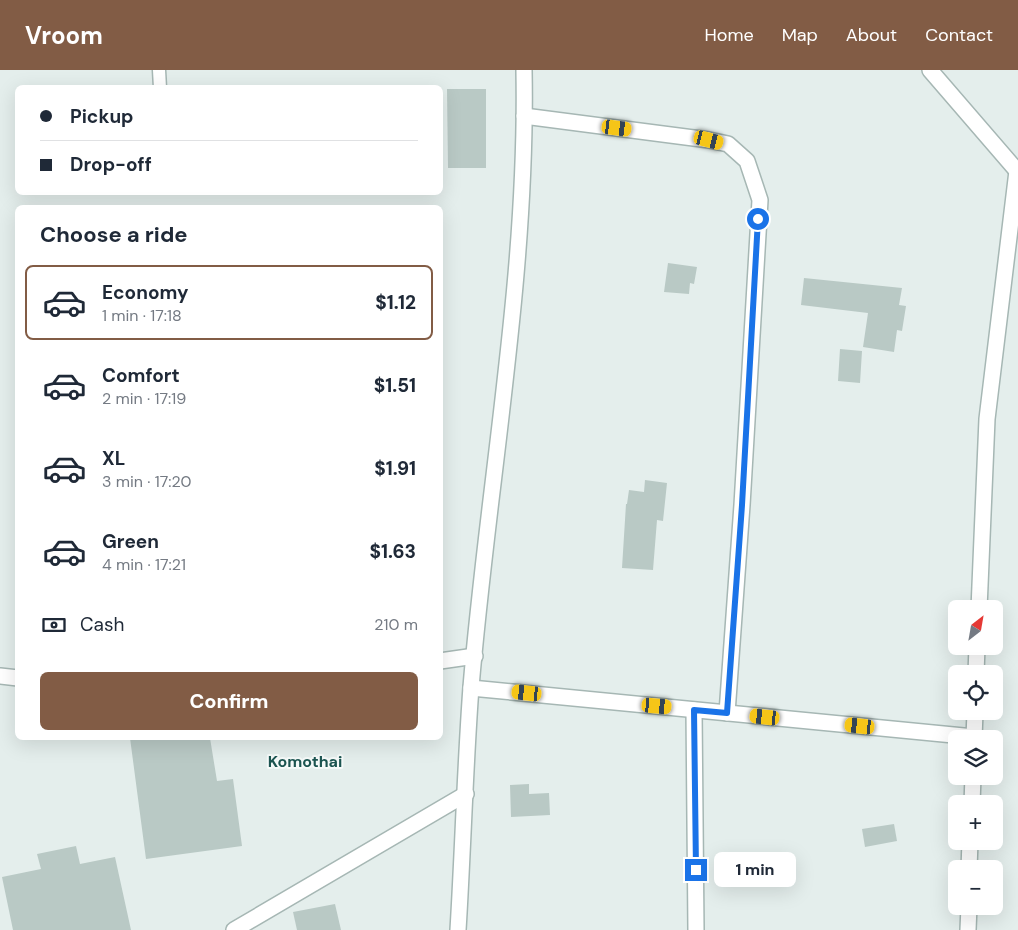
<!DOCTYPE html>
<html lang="en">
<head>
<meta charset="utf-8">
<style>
	body { margin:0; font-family:"DM Sans",sans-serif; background:#f6f6f7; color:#1f2937; height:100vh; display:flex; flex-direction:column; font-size:19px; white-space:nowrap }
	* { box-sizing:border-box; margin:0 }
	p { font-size:16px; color:#747a83 }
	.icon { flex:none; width:28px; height:28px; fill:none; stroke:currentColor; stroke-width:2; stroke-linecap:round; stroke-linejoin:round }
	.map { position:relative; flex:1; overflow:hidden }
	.sheet { position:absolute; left:15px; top:135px; width:428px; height:535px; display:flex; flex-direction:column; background:#fff; border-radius:8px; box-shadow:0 5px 20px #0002 }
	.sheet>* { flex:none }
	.hud { position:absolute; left:15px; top:15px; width:428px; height:110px; border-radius:8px; box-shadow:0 5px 20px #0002; display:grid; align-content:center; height:110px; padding:0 25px; background:#fff }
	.needle { width:32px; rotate:31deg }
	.fabs { position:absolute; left:948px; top:530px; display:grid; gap:10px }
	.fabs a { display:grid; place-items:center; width:55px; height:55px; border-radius:8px; background:#fff; box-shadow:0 5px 20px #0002; font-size:25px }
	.end { position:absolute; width:22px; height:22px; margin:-11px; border:6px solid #1a73e8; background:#fff; box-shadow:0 0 0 2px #fff }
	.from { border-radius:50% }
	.bubble { position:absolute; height:35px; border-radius:8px; background:#fff; box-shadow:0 5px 20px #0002; font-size:16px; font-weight:800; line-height:35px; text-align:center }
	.car { position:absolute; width:15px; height:30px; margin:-15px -8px; border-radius:6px; box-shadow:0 0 4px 1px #0007; background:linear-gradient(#f5c518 24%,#345 0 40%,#f5c518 0 76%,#345 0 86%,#f5c518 0) }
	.hud b { display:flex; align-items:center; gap:18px; height:48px; font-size:19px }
	.hud b+b { border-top:1px solid #e0e1e3 }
	.hud i { width:12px; height:12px; background:#1f2937 }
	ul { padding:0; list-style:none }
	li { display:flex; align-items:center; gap:15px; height:75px; margin:0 10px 8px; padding:0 15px; border:2px solid transparent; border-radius:8px }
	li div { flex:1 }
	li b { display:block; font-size:19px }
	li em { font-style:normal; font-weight:800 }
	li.active { border-color:#825c45 }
	li>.icon { width:45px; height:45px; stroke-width:1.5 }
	h2 { padding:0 25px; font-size:22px; line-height:60px }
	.pay { display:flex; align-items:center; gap:12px; height:55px; padding:0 25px; font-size:19px }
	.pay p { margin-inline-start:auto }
	.action { display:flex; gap:10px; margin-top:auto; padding:10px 25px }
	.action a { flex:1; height:58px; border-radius:8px; background:#825c45; color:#fff; font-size:20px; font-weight:800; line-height:58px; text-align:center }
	header { display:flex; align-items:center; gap:30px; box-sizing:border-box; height:70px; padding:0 25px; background:#825c45; color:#fff }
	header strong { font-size:24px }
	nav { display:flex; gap:28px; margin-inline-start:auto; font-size:18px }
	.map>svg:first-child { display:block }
	.building { fill:#b9c9c5 }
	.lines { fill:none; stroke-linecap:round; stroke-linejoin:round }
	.lane-casing { stroke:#a6b7b4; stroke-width:15 }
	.street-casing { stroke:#a6b7b4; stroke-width:18 }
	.lane { stroke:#fff; stroke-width:12 }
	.street { stroke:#fff; stroke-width:15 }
	.route { stroke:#1a73e8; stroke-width:6 }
	.labels { text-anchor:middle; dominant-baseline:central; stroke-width:4; stroke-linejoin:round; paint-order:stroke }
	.quarter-label { font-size:16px; font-weight:bold; fill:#1c5551; stroke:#f5faf9 }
</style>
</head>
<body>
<header>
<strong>Vroom</strong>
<nav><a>Home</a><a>Map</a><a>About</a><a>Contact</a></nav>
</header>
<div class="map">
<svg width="1018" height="860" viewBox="0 0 1018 860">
	<rect width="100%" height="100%" fill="#e4eeec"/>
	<g class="building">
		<path d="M447,19H486V98H448Z"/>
		<path d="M668,193L697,197L694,214L690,213L689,224L664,222Z"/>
		<path d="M804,208L902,218L899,235L906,236L902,261L897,260L894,282L863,277L868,243L801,235Z"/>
		<path d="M840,279L862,281L860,313L838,311Z"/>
		<path d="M645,410L667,413L663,451L657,450L653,500L622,498L626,434H627L629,420L644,422Z"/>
		<path d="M130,668H210L217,711L233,709L242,776L146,789Z"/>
		<path d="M529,714V724L549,723L550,745L511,747L510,715Z"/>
		<path d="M894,754L897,771L865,777L862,759Z"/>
		<path d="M76,776L80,794L115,787L131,860H13L2,807L41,799L37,784Z"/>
		<path d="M335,834L341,860H297L293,842Z"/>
	</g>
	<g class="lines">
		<defs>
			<path id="lane" d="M159,0L160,18"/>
			<g id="street">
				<path d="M930,0L1018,102"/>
				<path d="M524,46L709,70L728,74L747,91L760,130L742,435L727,643"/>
				<path d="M979,539L987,349L1017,101"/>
				<path d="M440,591L475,586"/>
				<path d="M976,604L977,576"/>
				<path d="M0,606L18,608"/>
				<path d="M471,618L974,667"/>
				<path d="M694,640L696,860"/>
				<path d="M974,669L975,641"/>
				<path d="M972,734L973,706"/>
				<path d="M969,799L970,771"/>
				<path d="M234,860L466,724"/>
				<path d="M458,860C463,779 465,698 471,617C488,412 528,207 524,0"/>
				<path d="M968,860L969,836"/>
			</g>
		</defs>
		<use href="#lane" class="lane-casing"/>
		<use href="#street" class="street-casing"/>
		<use href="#lane" class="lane"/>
		<use href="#street" class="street"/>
	</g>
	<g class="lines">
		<path class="route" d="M696,800L694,640L727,643L742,435L758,149"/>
	</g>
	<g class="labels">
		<g class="quarter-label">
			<text x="305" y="691">Komothai</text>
		</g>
	</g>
</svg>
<div class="fabs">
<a><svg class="needle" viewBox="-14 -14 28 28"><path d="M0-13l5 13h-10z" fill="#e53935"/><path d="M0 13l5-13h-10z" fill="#747a83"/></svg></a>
<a><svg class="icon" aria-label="locate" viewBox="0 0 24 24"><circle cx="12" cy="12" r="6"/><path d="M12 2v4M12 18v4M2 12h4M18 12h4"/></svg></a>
<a><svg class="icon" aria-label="layers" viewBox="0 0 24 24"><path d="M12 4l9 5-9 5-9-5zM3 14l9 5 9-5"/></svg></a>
<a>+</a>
<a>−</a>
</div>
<i class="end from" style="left:758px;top:149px"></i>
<i class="end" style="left:696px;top:800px"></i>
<div class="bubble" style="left:714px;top:782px;width:82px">1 min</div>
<i class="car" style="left:617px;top:58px;rotate:97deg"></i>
<i class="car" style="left:709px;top:70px;rotate:104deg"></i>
<i class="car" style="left:527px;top:623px;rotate:276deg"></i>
<i class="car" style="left:657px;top:636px;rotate:95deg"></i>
<i class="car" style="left:765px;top:647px;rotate:276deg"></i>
<i class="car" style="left:860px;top:656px;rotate:276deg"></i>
<div class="hud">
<b><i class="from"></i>Pickup</b>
<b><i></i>Drop-off</b>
</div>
<section class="sheet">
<h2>Choose a ride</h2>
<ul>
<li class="active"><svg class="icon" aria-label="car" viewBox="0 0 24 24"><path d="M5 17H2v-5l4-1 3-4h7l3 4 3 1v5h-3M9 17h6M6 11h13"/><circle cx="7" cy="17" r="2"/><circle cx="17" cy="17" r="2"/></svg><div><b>Economy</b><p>1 min · 17:18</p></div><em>$1.12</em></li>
<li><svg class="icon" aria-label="car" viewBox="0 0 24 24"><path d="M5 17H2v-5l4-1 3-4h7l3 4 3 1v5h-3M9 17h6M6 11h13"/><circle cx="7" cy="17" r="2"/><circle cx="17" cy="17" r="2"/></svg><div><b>Comfort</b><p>2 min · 17:19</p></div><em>$1.51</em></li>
<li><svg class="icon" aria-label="car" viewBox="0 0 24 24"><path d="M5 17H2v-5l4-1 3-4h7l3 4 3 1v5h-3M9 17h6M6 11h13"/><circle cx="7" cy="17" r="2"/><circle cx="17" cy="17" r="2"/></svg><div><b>XL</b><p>3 min · 17:20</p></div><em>$1.91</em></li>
<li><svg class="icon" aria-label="car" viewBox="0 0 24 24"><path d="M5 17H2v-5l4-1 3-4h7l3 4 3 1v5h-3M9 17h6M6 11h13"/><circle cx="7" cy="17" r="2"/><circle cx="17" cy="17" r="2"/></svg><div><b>Green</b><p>4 min · 17:21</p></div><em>$1.63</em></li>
</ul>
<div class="pay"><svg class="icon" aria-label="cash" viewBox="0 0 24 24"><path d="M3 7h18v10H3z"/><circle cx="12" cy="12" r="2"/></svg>Cash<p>210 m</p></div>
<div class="action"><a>Confirm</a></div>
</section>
</div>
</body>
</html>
